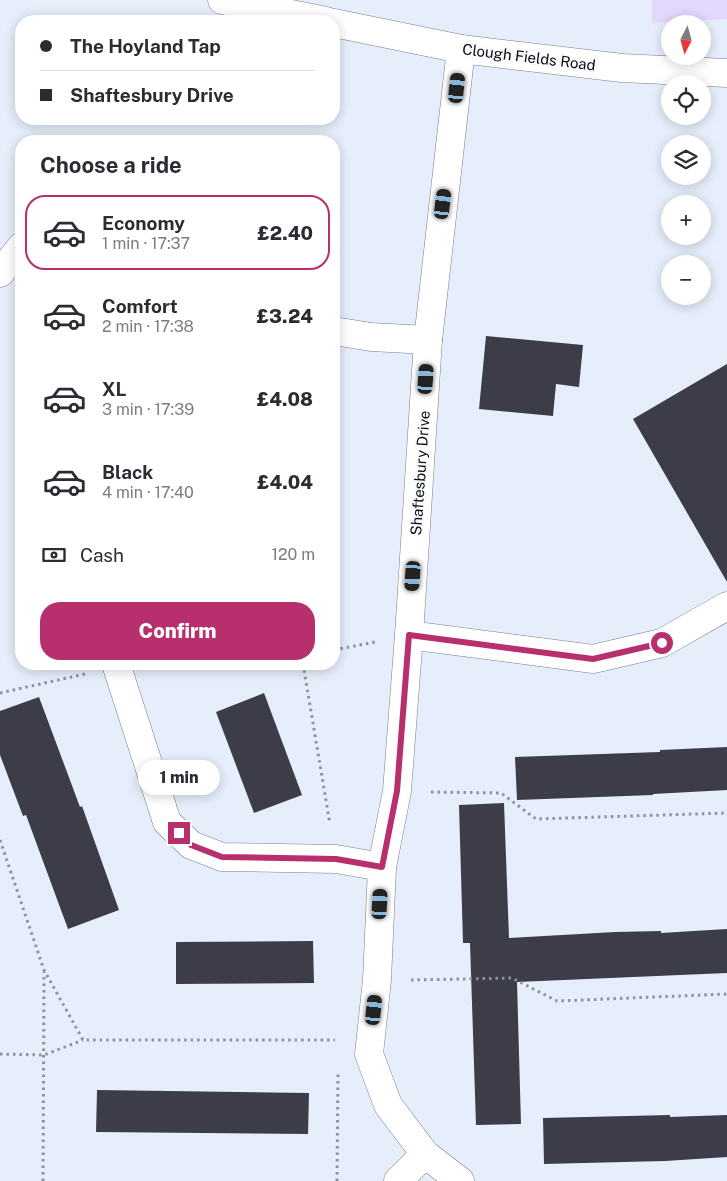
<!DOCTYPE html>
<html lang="en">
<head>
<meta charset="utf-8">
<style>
	body { margin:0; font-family:"Public Sans",sans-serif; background:#f2f2f3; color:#2b2b33; height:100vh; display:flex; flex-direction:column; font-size:19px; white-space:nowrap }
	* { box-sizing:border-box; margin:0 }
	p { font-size:16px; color:#7c7c81 }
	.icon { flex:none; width:28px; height:28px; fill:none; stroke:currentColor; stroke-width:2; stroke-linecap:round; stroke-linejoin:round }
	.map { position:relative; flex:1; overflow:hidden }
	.side { position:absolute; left:15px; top:135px; width:325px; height:535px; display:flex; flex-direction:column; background:#fff; border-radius:20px; box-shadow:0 2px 12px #0003 }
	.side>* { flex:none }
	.guide { position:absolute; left:15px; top:15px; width:325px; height:110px; border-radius:20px; box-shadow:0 2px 12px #0003; display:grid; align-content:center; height:110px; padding:0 25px; background:#fff }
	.needle { width:32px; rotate:186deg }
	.tools { position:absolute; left:661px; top:15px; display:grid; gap:10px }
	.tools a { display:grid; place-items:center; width:50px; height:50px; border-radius:50%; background:#fff; box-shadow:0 2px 12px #0003; font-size:25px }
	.end { position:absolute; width:22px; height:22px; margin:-11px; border:6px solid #b72f6d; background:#fff; box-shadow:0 0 0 2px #fff }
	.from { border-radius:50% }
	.bubble { position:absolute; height:35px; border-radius:18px; background:#fff; box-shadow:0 2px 12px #0003; font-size:16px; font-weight:800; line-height:35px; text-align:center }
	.car { position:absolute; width:15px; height:30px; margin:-15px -8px; border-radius:6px; box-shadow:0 0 4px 1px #0007; background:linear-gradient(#222 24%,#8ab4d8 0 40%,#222 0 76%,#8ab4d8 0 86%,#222 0) }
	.guide b { display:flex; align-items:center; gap:18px; height:48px; font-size:19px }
	.guide b+b { border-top:1px solid #e1e1e2 }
	.guide i { width:12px; height:12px; background:#2b2b33 }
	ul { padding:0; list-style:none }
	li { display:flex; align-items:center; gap:15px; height:75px; margin:0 10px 8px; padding:0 15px; border:2px solid transparent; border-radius:20px }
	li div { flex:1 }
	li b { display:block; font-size:19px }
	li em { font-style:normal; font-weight:800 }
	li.selected { border-color:#b72f6d }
	li>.icon { width:45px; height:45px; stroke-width:1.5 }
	h2 { padding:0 25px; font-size:22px; line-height:60px }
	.pay { display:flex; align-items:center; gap:12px; height:55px; padding:0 25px; font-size:19px }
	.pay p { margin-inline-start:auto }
	.cta { display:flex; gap:10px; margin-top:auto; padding:10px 25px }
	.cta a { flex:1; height:58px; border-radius:20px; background:#b72f6d; color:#fff; font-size:20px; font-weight:800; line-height:58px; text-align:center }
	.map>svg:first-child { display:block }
	.green { fill:#e2d7fc }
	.building { fill:#3c3d49 }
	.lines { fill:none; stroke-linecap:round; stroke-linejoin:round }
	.minor-casing { stroke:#777e8a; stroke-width:29 }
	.path { stroke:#8d939c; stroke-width:3; stroke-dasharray:2.5 4; stroke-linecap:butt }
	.minor { stroke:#fff; stroke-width:28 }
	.route { stroke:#b72f6d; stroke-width:6 }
	.labels { text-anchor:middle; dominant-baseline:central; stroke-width:5; stroke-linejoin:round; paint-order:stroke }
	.street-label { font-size:15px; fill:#0a0d11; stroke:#f9fbfd }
</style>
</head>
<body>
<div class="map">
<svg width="727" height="1181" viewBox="0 0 727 1181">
	<rect width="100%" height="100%" fill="#e6eefb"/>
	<path class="green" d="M652,0H727V19L652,23Z"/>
	<g class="building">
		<path d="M486,336L583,345L579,387L556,384L553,416L479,409Z"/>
		<path d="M727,364V582L633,419Z"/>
		<path d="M264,693L302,795L254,813L216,712Z"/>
		<path d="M39,697L80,807L82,806L119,910L68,929L26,815L23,816L0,755V711Z"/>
		<path d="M727,747V790L653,794V795L517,800L515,757L660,752V750Z"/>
		<path d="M504,803L509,938L615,932L661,931V933L727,929V973L517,982L521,1124L476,1125L470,943H463L459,805Z"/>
		<path d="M313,941L314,983L176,984V942Z"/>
		<path d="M97,1090L309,1093L308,1134L96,1132Z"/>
		<path d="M670,1115V1117L727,1115V1157L665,1161L544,1164L543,1118Z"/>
	</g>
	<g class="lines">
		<defs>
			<g id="minor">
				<path d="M222,0L326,21"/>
				<path d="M334,23L461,49L622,68L727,73"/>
				<path d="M0,273L21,247"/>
				<path d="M334,331L371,337L428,340"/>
				<path d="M409,635L593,659L662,643L727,606"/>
				<path d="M117,667L167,822L191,845L222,857L336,859L382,867"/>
				<path d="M398,1181L425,1154"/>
				<path d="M460,1181L425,1154L388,1105L369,1054L377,980L382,867L397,791L409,635L428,340L461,49"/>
			</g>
		</defs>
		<use href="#minor" class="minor-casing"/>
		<g class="path">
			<path d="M334,650L375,642"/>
			<path d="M303,664L330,824"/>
			<path d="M153,665L182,664"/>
			<path d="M0,693L85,674"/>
			<path d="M431,792L501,793L536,819L727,813"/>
			<path d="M0,840L44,970L83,1040H335"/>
			<path d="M411,980L512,978L557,1001L727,994"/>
			<path d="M0,1054L44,1055L83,1040"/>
			<path d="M43,1181L44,972"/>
			<path d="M337,1181L338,1074"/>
		</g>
		<use href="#minor" class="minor"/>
	</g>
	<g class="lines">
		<path class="route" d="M179,833L191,845L222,857L336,859L382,867L397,791L409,635L593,659L662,643"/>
	</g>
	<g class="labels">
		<g class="street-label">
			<text transform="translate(529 57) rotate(7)">Clough Fields Road</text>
			<text transform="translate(420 473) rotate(-86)">Shaftesbury Drive</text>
		</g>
	</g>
</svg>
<div class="tools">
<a><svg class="needle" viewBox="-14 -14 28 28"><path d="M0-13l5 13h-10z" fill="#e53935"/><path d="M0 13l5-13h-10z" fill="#7c7c81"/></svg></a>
<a><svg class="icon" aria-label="locate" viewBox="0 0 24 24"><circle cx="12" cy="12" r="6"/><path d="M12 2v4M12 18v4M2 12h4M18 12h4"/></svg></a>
<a><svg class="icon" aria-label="layers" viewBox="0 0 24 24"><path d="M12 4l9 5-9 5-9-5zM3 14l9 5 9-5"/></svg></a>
<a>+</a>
<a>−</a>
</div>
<i class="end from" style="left:662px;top:643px"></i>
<i class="end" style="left:179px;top:833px"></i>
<div class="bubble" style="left:138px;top:760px;width:82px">1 min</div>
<i class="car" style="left:457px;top:88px;rotate:6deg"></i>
<i class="car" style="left:443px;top:204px;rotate:7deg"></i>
<i class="car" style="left:426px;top:379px;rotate:4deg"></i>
<i class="car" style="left:413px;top:576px;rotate:184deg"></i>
<i class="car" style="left:380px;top:904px;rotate:3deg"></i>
<i class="car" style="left:374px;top:1010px;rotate:6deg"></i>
<div class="guide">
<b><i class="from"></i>The Hoyland Tap</b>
<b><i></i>Shaftesbury Drive</b>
</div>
<section class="side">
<h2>Choose a ride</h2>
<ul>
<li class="selected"><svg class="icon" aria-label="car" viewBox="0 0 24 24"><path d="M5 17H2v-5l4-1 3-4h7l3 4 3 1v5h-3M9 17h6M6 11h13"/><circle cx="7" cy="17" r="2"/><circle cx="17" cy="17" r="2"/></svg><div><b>Economy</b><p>1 min · 17:37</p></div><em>£2.40</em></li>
<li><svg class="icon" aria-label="car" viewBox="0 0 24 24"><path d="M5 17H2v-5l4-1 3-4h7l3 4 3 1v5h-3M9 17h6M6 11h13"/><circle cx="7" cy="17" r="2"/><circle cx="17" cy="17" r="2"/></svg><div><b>Comfort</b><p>2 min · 17:38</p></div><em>£3.24</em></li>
<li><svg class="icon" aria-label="car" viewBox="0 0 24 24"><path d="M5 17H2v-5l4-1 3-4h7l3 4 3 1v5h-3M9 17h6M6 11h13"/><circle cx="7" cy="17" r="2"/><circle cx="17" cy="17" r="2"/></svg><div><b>XL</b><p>3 min · 17:39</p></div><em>£4.08</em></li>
<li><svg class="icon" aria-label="car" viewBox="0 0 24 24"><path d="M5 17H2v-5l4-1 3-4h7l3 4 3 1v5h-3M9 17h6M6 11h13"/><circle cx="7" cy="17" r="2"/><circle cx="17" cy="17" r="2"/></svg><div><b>Black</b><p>4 min · 17:40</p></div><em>£4.04</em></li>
</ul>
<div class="pay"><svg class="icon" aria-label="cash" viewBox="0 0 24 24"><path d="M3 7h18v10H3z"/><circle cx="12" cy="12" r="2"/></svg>Cash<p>120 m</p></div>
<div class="cta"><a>Confirm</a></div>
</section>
</div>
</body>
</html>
